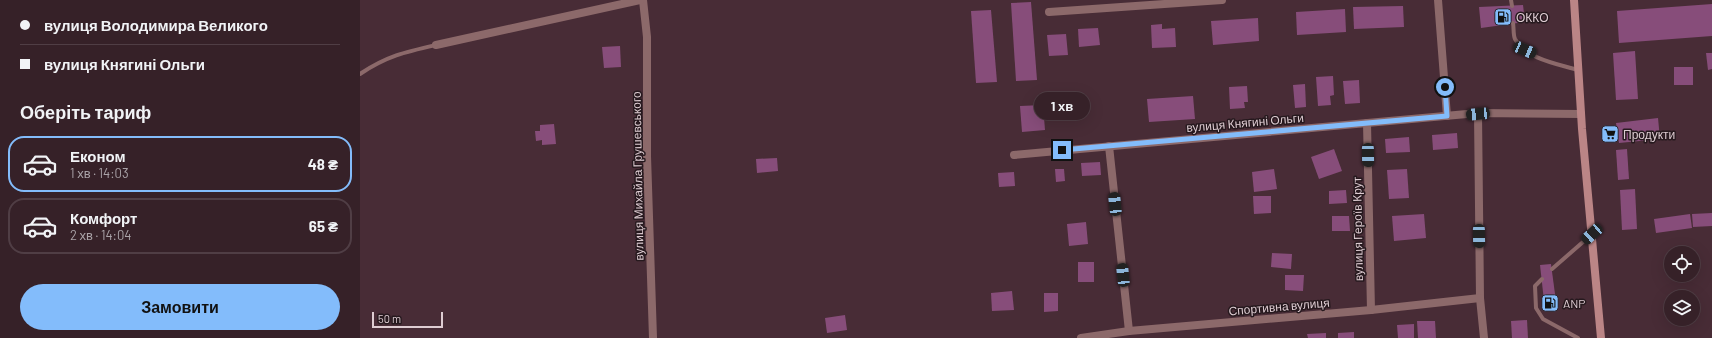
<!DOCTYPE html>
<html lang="uk">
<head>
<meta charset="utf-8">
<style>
	body { margin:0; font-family:Barlow,sans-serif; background:#3d2930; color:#f1f3f6; height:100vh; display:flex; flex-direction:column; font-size:15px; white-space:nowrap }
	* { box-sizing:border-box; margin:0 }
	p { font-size:13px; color:#aaa3a8 }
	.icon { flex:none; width:22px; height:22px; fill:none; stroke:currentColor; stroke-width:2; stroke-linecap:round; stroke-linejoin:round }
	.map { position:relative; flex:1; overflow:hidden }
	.side { display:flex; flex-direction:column; background:#362128; width:360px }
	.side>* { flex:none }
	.guide { display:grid; align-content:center; height:88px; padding:0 20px; background:#362128 }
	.buttons { position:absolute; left:1304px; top:246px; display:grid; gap:8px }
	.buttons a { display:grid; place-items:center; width:36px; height:36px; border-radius:50%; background:#362128; box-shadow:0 4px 16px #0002,0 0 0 1px #503e45; font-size:20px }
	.scale { position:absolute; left:12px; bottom:10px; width:71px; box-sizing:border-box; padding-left:4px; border:2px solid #deccd2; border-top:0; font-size:11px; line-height:14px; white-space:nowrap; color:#deccd2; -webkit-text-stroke:3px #26191e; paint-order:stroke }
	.end { position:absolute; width:18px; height:18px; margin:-9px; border:5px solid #83bcfb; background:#111; box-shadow:0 0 0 2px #111 }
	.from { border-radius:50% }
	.bubble { position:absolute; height:28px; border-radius:14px; background:#362128; box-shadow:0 4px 16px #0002,0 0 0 1px #503e45; font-size:13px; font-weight:700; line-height:28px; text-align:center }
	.car { position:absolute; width:12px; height:24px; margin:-12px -6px; border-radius:5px; box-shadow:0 0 3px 1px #0007; background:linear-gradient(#222 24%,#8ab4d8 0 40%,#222 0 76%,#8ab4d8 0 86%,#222 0) }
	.guide b { display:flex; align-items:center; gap:14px; height:38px; font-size:15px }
	.guide b+b { border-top:1px solid #503e45 }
	.guide i { width:10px; height:10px; background:#f1f3f6 }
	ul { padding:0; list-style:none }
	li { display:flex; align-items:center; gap:12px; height:56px; margin:0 8px 6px; padding:0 12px; border:2px solid #503e45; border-radius:16px }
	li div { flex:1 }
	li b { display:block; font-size:15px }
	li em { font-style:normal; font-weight:700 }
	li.on { border-color:#83bcfb }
	li>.icon { width:36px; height:36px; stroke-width:1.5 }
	h2 { padding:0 20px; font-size:18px; line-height:48px }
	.action { display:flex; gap:8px; margin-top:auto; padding:8px 20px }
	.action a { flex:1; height:46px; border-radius:24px; background:#83bcfb; color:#111; font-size:16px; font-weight:700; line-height:46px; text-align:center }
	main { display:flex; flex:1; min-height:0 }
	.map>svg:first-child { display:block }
	.building { fill:#874d7a }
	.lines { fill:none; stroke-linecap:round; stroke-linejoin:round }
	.lane { stroke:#8c696a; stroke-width:4 }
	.street { stroke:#8c696a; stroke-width:8 }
	.secondary { stroke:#bb8586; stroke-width:8 }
	.route { stroke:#83bcfb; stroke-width:5 }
	.labels { text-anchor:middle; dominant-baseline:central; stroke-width:3; stroke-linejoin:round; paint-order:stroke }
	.poi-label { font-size:12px; fill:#deccd2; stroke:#26191e; text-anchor:start }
	.street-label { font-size:12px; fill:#deccd2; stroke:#26191e }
</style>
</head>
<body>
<main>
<section class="side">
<div class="guide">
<b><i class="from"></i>вулиця Володимира Великого</b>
<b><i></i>вулиця Княгині Ольги</b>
</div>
<h2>Оберіть тариф</h2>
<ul>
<li class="on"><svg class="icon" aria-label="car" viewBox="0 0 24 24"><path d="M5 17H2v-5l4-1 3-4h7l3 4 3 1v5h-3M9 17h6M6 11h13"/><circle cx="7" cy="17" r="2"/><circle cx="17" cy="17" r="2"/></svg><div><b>Економ</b><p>1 хв · 14:03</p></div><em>48 ₴</em></li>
<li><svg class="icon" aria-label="car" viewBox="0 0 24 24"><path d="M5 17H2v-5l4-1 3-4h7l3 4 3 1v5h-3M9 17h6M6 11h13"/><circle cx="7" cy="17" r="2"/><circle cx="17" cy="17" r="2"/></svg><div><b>Комфорт</b><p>2 хв · 14:04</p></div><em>65 ₴</em></li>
</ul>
<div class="action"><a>Замовити</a></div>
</section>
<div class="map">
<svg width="1352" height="338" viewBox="0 0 1352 338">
	<rect width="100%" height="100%" fill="#482c36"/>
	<g class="building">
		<path d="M671,2L677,80L656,81L651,3Z"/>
		<path d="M1352,4V36L1259,43L1257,11Z"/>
		<path d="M1163,5L1165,22L1121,28L1119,7Z"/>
		<path d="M1043,6L1044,27L994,29L993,7Z"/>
		<path d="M985,9L986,32L937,35L936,12Z"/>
		<path d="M631,10L637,82L616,83L611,11Z"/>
		<path d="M898,18L899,41L853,45L851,21Z"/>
		<path d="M802,24V29L815,28L816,47L792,48L791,25Z"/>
		<path d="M738,28L740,45L719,47L718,29Z"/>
		<path d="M706,34L708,55L689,56L687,35Z"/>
		<path d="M260,46L261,67L244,68L242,47Z"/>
		<path d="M1275,51L1278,99L1256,100L1253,53Z"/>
		<path d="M1346,53H1352V69L1348,70Z"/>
		<rect x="1314" y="67" width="19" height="18"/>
		<path d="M973,76L974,95L970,96L971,105L958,106L956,77Z"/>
		<path d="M999,80L1000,103L985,104L983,81Z"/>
		<path d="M945,84L946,107L935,108L933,85Z"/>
		<path d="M887,86L888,102H884L885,108L870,109L869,87Z"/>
		<path d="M833,96L835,119L789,122L787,99Z"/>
		<path d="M683,105L685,130L662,132L660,106Z"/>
		<path d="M1298,118L1300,139L1259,143L1256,123Z"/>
		<path d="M194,124L196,144L182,145V140L176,141L175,131H180V125Z"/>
		<path d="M1097,133L1098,148L1073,150L1072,135Z"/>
		<path d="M1049,137L1050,152L1026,153L1025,139Z"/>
		<path d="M974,149L982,171L959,179L951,157Z"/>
		<path d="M1267,149L1269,179L1258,180L1256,150Z"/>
		<path d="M417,158L418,171L397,173L396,159Z"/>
		<path d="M740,162L741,175L722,176L721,163Z"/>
		<path d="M695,169H704L705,181L696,182Z"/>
		<path d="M914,169L917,189L894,192L892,172Z"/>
		<path d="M1047,169L1049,198L1029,199L1027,170Z"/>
		<path d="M654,172L655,186L639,187L638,173Z"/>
		<path d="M1275,189L1277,229L1262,230L1260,190Z"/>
		<path d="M986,190L987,203L969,204V191Z"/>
		<path d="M893,196H911V213L894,214Z"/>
		<path d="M1352,213V226L1333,227L1332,214Z"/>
		<path d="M1064,214L1066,238L1034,241L1032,216Z"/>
		<path d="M1330,214L1332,228L1296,233L1294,219Z"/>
		<path d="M972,216H989L990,231H972Z"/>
		<path d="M726,222L728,244L709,246L707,224Z"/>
		<path d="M912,253L932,254L931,269L911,267Z"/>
		<rect x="718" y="262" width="16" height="20"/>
		<path d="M1191,264L1197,309L1185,310L1180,265Z"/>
		<path d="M925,275H944L943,291L925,290Z"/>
		<path d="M652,291L654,310L632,311L631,293Z"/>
		<path d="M684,293H698V311L684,312Z"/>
		<path d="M485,315L487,330L467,333L465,318Z"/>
		<path d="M1167,320L1168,338H1152L1151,321Z"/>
		<path d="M1057,321H1075L1076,338H1058Z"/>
		<path d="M1054,324V338H1038L1037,325Z"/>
		<path d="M994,332V338H978V333Z"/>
		<path d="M966,333V338H948L947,334Z"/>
	</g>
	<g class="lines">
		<g class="lane">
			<path d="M1151,0L1152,6"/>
			<path d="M1153,23C1154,28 1153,35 1155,39C1166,59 1198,64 1218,70"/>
			<path d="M0,74C27,56 45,52 76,45"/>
			<path d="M1192,269L1231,235"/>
			<path d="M1182,279L1175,286L1176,308L1183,319L1218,338"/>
		</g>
		<g class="street">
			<path d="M283,0L287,37V156L293,338"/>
			<path d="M1078,0L1087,116"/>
			<path d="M689,12L862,0"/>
			<path d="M76,45L280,0"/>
			<path d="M1118,113L1120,298L1124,338"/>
			<path d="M1007,123L1011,310"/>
			<path d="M749,146L769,331"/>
			<path d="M654,155L1118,113L1221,114"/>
			<path d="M721,338L769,331L1011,310L1120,298"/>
		</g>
		<path class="secondary" d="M1214,0L1222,129L1241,338"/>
	</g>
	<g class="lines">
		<path class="route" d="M702,150L1087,116L1085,87"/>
	</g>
	<defs>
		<symbol id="fuel-square" viewBox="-11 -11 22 22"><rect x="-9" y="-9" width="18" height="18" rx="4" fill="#83bcfb" stroke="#26191e"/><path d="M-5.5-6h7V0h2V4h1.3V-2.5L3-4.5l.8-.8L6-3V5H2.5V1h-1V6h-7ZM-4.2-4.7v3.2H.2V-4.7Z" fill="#111"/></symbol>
		<symbol id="supermarket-square" viewBox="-11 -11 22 22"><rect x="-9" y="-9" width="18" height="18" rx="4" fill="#83bcfb" stroke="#26191e"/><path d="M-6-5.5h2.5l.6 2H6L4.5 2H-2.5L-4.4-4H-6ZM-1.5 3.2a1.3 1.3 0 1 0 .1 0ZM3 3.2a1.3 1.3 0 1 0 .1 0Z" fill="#111"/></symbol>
	</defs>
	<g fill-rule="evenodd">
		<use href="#fuel-square" x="1133" y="7" width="20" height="20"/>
		<use href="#supermarket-square" x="1240" y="124" width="20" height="20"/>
		<use href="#fuel-square" x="1180" y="293" width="20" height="20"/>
	</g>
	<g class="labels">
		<g class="poi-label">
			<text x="1156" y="17">ОККО</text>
			<text x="1263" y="134">Продукти</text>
			<text x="1203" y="303">ANP</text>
		</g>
		<g class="street-label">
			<text transform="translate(885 122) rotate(-5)">вулиця Княгині Ольги</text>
			<text transform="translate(277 176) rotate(-91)">вулиця Михайла Грушевського</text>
			<text transform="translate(997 229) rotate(-91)">вулиця Героїв Крут</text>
			<text transform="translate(919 306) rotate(-5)">Спортивна вулиця</text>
		</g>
	</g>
</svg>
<div class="buttons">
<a><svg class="icon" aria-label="locate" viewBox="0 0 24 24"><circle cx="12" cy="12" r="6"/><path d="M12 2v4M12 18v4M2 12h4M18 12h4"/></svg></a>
<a><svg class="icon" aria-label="layers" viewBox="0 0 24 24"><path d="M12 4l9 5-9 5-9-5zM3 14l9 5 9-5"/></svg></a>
</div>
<div class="scale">50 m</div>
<i class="end from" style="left:1085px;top:87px"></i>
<i class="end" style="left:702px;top:150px"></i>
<div class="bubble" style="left:674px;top:92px;width:56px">1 хв</div>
<i class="car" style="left:1165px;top:50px;rotate:113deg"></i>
<i class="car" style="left:1118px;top:114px;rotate:265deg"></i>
<i class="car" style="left:1008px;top:155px;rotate:179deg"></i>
<i class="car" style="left:755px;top:204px;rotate:354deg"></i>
<i class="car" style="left:1232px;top:234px;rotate:228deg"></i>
<i class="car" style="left:1119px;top:236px;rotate:179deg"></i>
<i class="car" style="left:763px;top:275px;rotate:354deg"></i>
</div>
</main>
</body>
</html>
